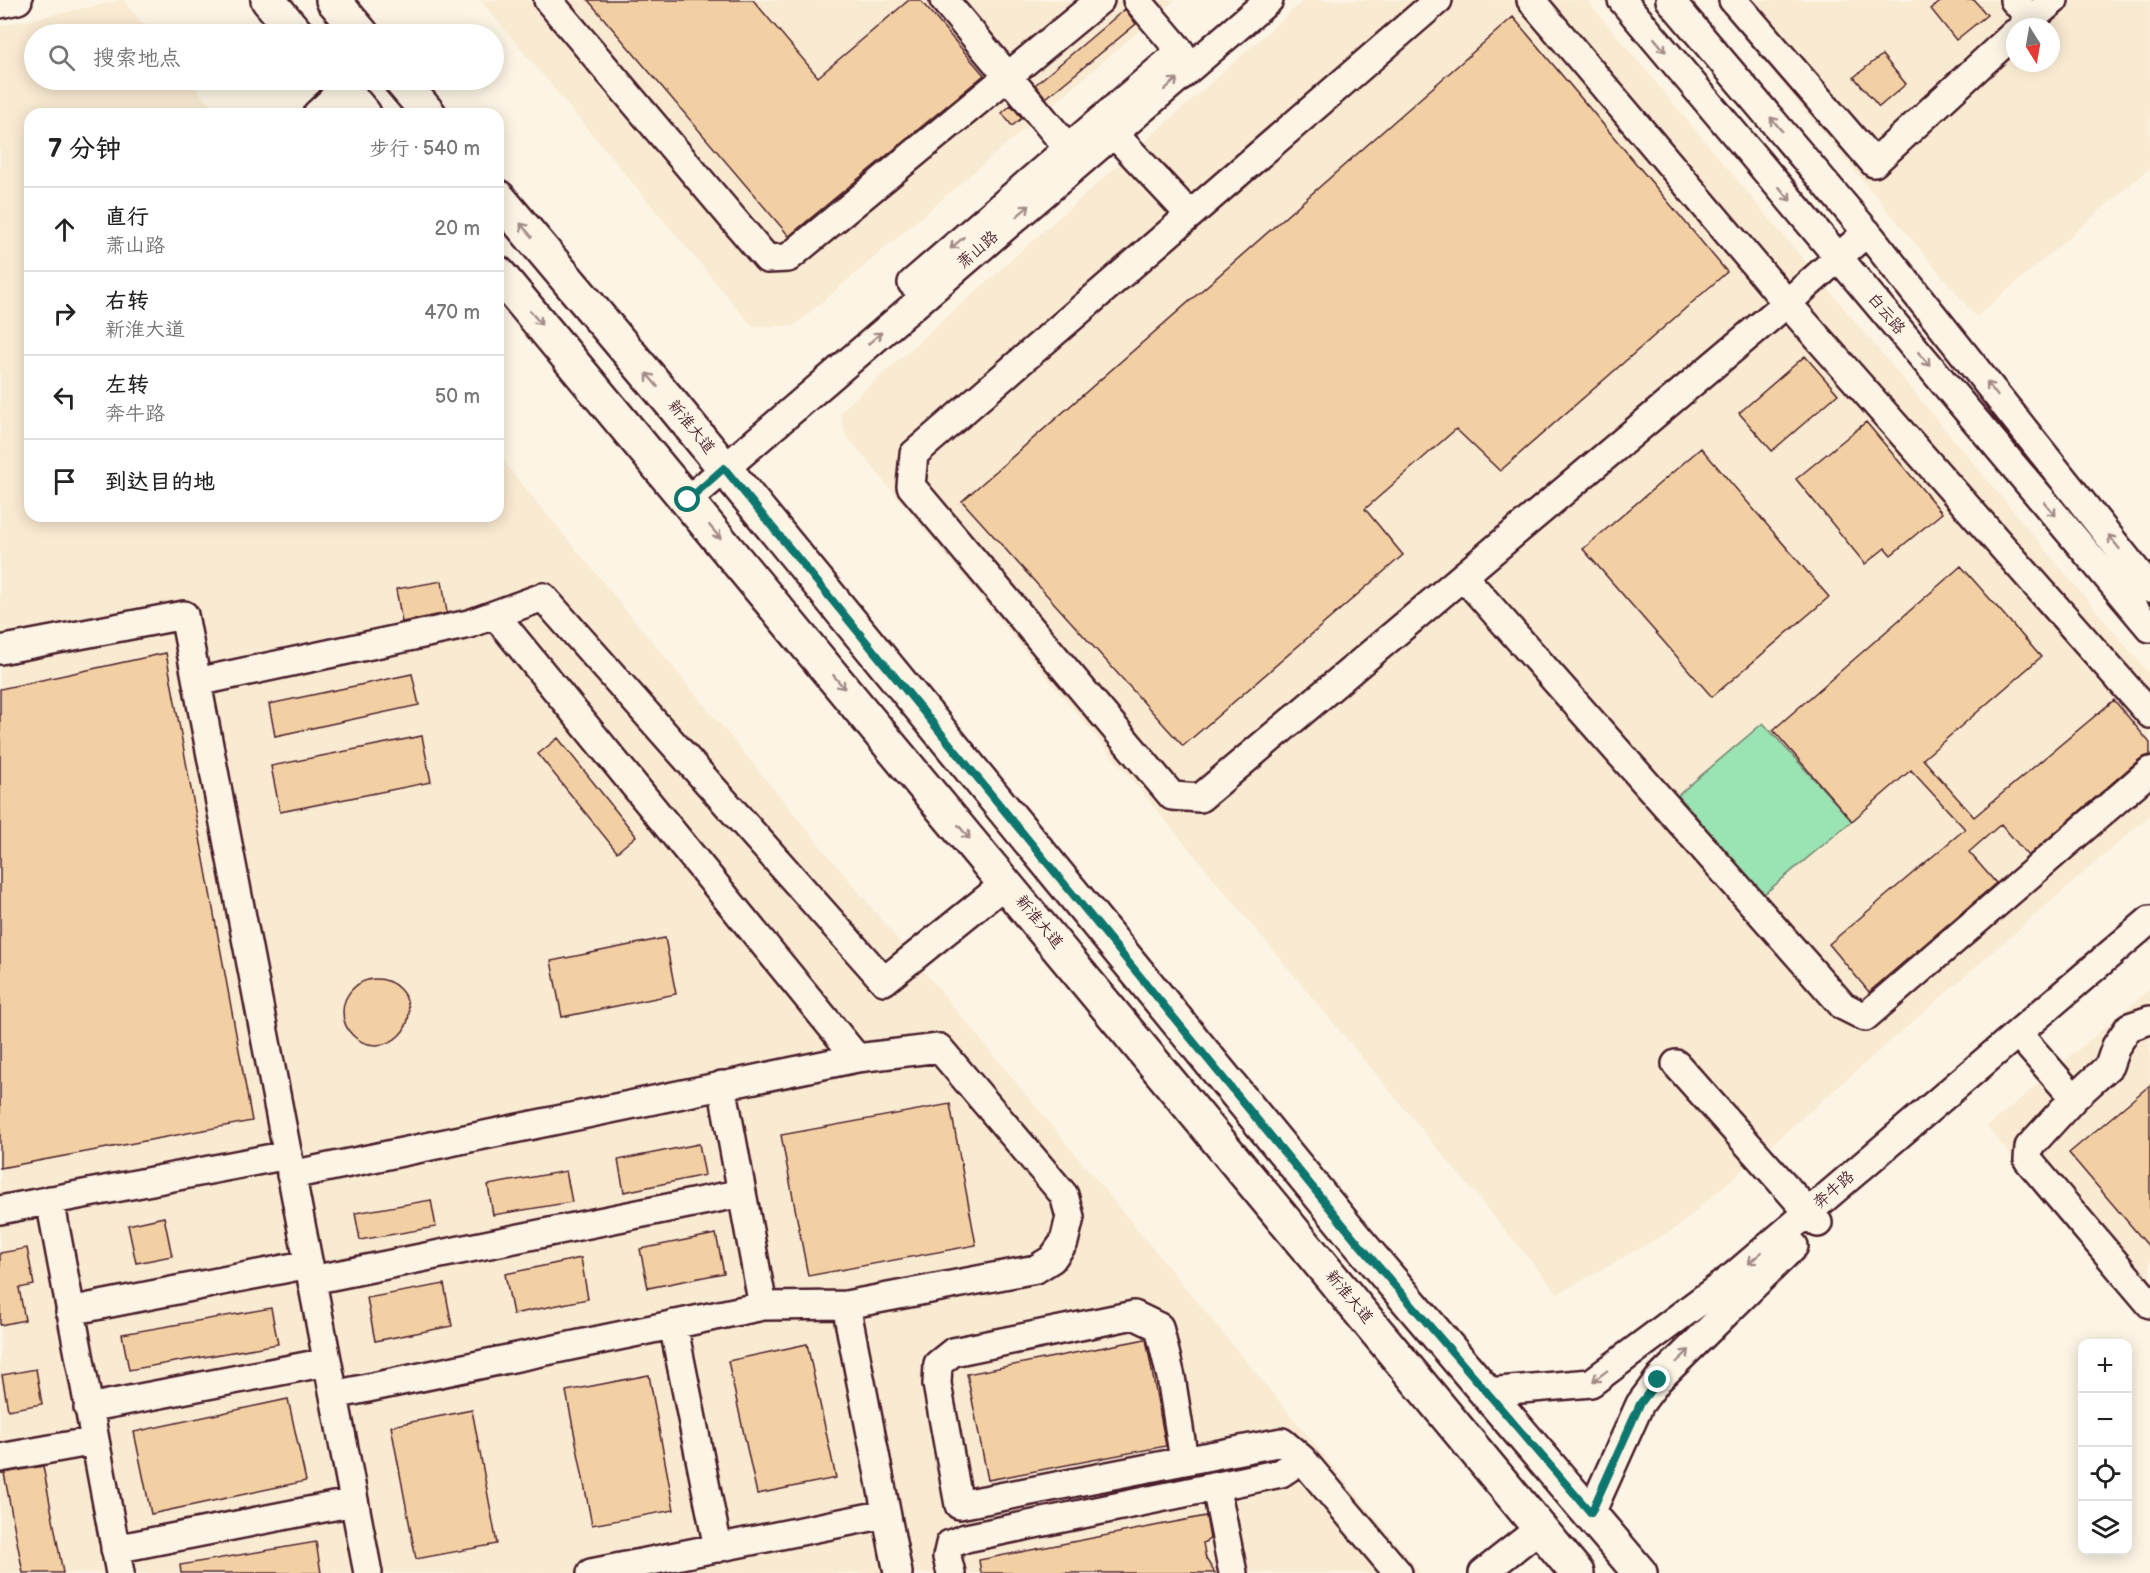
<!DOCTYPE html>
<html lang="zh">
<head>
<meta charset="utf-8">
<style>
  body { margin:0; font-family:"Balsamiq Sans","LXGW WenKai TC",sans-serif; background:#f6f6f6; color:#222 }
  .controls { position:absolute; right:18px; bottom:18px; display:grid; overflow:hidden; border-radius:12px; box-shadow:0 3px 15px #0003 }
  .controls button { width:54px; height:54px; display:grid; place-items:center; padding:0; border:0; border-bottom:2px solid #e0e0e0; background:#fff; color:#222; font:30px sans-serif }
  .compass { position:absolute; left:2006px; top:18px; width:54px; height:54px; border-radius:50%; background:#fff; box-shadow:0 3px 15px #0003; rotate:169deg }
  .stop { position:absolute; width:18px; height:18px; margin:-14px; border:4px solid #0f766e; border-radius:50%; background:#fff }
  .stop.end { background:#0f766e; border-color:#fff; box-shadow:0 2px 6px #0008 }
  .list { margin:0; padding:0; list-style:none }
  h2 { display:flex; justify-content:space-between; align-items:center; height:78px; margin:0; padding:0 24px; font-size:26px }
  h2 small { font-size:20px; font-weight:400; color:#767676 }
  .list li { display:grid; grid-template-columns:39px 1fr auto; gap:18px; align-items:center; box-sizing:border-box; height:84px; padding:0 24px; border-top:2px solid #e0e0e0 }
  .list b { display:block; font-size:22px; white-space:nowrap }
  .list p { margin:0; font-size:20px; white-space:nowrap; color:#767676 }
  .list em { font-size:20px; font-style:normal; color:#767676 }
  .icon { flex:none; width:33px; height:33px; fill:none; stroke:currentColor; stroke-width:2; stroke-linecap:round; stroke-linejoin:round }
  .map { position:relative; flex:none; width:2150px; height:1573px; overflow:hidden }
  .search { position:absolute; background:#fff; box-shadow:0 3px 15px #0003; left:24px; top:24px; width:480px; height:66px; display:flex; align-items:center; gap:15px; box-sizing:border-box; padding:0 21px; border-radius:33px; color:#767676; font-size:22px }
  .panel { position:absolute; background:#fff; box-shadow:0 3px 15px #0003; left:24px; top:108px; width:480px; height:414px; border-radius:18px }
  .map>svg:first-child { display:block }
  .built { fill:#f9ead2; fill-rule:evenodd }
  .green { fill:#9ae3b2; stroke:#72816e; stroke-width:1.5 }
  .building { fill:#f3d0a4; stroke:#4a1f2b; stroke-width:1.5 }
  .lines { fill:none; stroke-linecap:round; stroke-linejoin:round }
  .minor-casing { stroke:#4a1f2b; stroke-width:32 }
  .major-casing { stroke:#4a1f2b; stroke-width:38 }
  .minor { stroke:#fcf5e5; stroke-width:27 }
  .major { stroke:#fcf5e5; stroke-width:33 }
  .oneway { stroke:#a38a88 }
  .route { stroke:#0f766e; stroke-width:8 }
  .labels { text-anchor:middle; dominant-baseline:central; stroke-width:6; stroke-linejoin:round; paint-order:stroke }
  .street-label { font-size:16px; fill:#4a1f2b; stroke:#fcf5e5 }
</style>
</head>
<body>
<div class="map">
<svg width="2150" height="1573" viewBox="0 0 2150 1573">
  <rect width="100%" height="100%" fill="#fcf5e5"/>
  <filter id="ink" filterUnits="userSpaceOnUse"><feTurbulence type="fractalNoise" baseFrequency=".0167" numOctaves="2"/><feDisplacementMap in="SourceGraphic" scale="12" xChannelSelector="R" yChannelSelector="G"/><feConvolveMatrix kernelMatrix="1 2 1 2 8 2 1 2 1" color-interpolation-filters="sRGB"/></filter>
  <g filter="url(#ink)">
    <path class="built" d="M123,0l28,34h-117v46h154l29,34h-187v402h468v-61l923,1118h-1421v-1547z
      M480,0h695l-381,326h-42z
      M1304,0h283l563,675v140l-474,413 -118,66 -713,-860 -5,-22z
      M1713,0h437v168l-174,149zM2015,27h36v36h-36z
      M2150,989v333l-163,-195z"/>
    <path class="green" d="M1763,723l89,98 -89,74 -85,-100z"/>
    <path class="building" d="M588,0h165l65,77 91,-77h11l64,75 -195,161z
      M1943,0h31l13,15 -31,25 -25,-31z
      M1125,9l11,15 -90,74 -11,-13z
      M1513,17l214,255 -227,199 -44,-42 -91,80 38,46 -220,191 -221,-245z
      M1882,55l24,29 -27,23 -25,-30z
      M1011,105l11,13 -10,8 -10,-13z
      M1805,356l33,38 -66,57 -33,-38z
      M1866,422l76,91 -51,42 -6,-7 -20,16 -69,-85z
      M1701,448l128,149 -117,100 -129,-148z
      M1961,566l80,91 -118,102 51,58 140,-117 36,43v12l-10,4 -112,97 -27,-32 -32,28 27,31 -127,109 -40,-48 136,-115 -54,-59 -59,51 -79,-91z
      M442,581l5,32 -45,9 -6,-33z
      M166,653l86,468 -252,47v-479z
      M412,674l7,31 -144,31 -6,-32z
      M422,736l9,46 -151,30 -9,-46z
      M558,738l78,98 -19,16 -79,-98z
      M665,938l11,56 -114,23 -11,-56z
      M343 1012a33 33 0 1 1 66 0a33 33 0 1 1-66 0Z
      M2150,1085v163l-81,-95z
      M950,1104l26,141 -168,31 -27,-141z
      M699,1144l6,31 -81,17 -6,-32z
      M566,1171l6,31 -79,13 -5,-30z
      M431,1200l5,27 -76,13 -5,-27z
      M164,1217l8,39 -36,7 -8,-38z
      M716,1234l8,39 -76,15 -8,-39z
      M27,1248l7,37 -15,3 6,32 -25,5v-72z
      M581,1258l7,41 -75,15 -8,-40z
      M444,1284l8,42 -77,15 -8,-43z
      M271,1308l7,36 -149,26 -7,-36z
      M1146,1339l20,107 -178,34 -21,-106z
      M807,1344l29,134 -79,16 -29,-133z
      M36,1369l6,35 -34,6 -6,-35z
      M649,1375l25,135 -82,15 -26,-134z
      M288,1399l18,82 -155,33 -17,-82z
      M472,1410l25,134 -81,15 -25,-133z
      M43,1466l20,107h-40l-19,-100z
      M1206,1516l4,23 -7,4 3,16 9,14h-234l-2,-13z
      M316,1542l5,31h-140l-1,-8z"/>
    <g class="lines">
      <g class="minor-casing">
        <path id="minor" d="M548,0l219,259 21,-1 312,-258
          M944,0l123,147
          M1137,0l44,52
          M1438,0l-524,454 -3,32 261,310 28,2 587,-495 -256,-303
          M1622,0l528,628
          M1670,0l200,236 280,352
          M1733,0l141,163 141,-130
          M2014,0l17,19
          M0,4l18,-4
          M2022,27l32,-27
          M317,114l26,-24
          M1101,120l89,95
          M1867,232l-80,71 363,411
          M912,283l257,-222
          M688,500l581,-500
          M1463,576l380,430 22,11 285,-246
          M0,650l184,-35 184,958
          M197,682l272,-58 74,-27 341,384 122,-98
          M2027,1044l47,54 35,-32 7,-20 13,-19 21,-7
          M857,1058l82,-10 125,147 6,22 -6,25 -12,17 -16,10 -190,36 52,268
          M1676,1064l142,159
          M722,1085l41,221
          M2074,1098l-45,49 -1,13 122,144
          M291,1175l566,-117 -362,-443
          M50,1200l70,373
          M0,1210l288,-55
          M312,1280l430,-87
          M70,1311l239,-47
          M673,1324l45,224
          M1487,1392l104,-9 144,-108 415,-355
          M334,1395l429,-89 83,-1
          M88,1408l239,-46
          M0,1458l95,-17
          M1184,1460l-13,-83 -12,-50 -25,-12 -181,37 -15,12 -1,20 22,121 323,-63 20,17
          M1216,1487l17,86
          M1591,1513l49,-109 18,-24 136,-134
          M115,1549l239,-47
          M591,1573l295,-59
          M951,1573l-4,-16 3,-13 16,-6 315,-65 21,-14 96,114
          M1483,1573l57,-45"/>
      </g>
      <g class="major-casing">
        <path id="major" d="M268,0l29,34
          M333,0l29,34
          M335,80l29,34
          M400,80l29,34
          M498,197l174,207 687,839 281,330
          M498,273l1079,1300"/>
      </g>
      <use href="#minor" class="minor"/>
      <use href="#major" class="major"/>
    </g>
    <defs><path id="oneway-shaft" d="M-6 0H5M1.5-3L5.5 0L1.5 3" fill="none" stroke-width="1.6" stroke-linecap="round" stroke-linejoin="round" transform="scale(1.5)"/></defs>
    <g class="oneway">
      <use href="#oneway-shaft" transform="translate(1660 45) rotate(50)"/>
      <use href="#oneway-shaft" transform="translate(1171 84) rotate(-41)"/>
      <use href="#oneway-shaft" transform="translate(1776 124) rotate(-130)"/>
      <use href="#oneway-shaft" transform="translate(1785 194) rotate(50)"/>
      <use href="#oneway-shaft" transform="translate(1023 211) rotate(-41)"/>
      <use href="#oneway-shaft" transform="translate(526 230) rotate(-130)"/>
      <use href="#oneway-shaft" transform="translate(957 243) rotate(139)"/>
      <use href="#oneway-shaft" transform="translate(536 318) rotate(50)"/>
      <use href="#oneway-shaft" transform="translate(875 338) rotate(-41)"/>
      <use href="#oneway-shaft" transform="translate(1924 359) rotate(50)"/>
      <use href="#oneway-shaft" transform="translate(652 380) rotate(-130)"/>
      <use href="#oneway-shaft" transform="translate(1992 389) rotate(-128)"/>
      <use href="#oneway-shaft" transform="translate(2050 509) rotate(50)"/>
      <use href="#oneway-shaft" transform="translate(715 532) rotate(50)"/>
      <use href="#oneway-shaft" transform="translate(2114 542) rotate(-128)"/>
      <use href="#oneway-shaft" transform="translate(839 682) rotate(50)"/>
      <use href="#oneway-shaft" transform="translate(964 832) rotate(50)"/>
      <use href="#oneway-shaft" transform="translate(1755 1258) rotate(139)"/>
      <use href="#oneway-shaft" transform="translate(1683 1356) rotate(-44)"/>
      <use href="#oneway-shaft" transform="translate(1600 1376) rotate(143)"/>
    </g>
  </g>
  <g class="lines" filter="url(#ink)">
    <path class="route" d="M688,500l36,-32 635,776 232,269 49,-109 18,-24"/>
  </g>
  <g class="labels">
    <g class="street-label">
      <text transform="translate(978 250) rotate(-41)">萧山路</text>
      <text transform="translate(1886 314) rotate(50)">白云路</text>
      <text transform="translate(691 427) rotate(51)">新淮大道</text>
      <text transform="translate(1039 922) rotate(50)">新淮大道</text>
      <text transform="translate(1834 1190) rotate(-41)">奔牛路</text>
      <text transform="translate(1349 1297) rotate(50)">新淮大道</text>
    </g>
  </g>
</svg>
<div class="controls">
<button>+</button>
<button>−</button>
<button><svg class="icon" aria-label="locate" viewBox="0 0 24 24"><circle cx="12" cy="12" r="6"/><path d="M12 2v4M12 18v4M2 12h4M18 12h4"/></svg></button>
<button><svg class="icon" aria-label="layers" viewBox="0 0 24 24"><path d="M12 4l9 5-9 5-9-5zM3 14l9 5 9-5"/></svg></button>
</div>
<svg class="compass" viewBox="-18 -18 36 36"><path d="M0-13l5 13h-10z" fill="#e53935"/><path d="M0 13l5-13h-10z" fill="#767676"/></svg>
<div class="stop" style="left:688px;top:500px"></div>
<div class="stop end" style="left:1658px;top:1380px"></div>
<div class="search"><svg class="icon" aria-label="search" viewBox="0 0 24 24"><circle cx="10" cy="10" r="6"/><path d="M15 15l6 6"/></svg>搜索地点</div>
<section class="panel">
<h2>7 分钟<small>步行 · 540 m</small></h2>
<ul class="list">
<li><svg class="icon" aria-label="ahead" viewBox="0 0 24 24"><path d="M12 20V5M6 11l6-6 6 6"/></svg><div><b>直行</b><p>萧山路</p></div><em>20 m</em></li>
<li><svg class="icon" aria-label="right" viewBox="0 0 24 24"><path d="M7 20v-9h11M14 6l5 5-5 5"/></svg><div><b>右转</b><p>新淮大道</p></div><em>470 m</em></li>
<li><svg class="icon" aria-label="left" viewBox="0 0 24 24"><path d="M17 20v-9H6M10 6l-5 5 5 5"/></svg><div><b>左转</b><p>奔牛路</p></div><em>50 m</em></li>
<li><svg class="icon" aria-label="arrive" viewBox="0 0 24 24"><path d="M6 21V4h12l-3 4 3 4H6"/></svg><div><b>到达目的地</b></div></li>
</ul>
</section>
</div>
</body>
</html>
